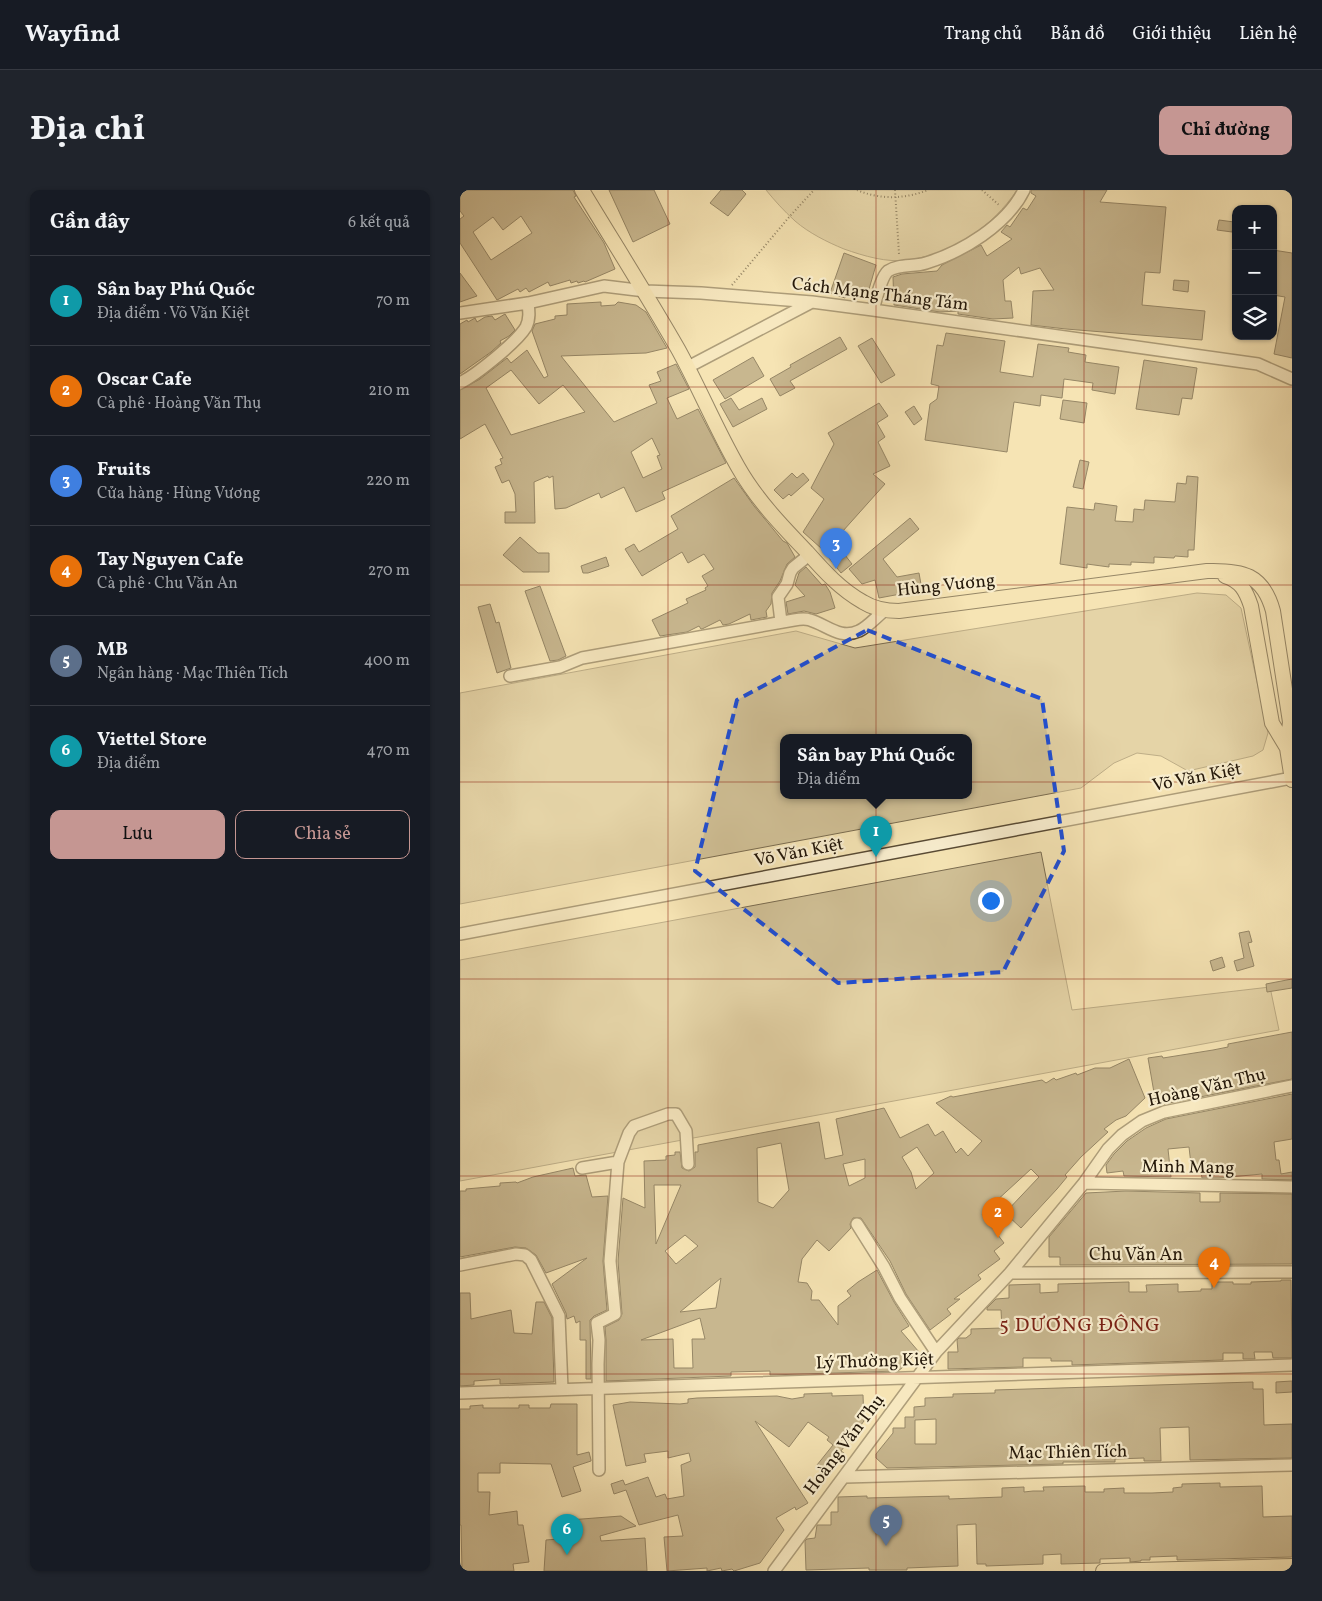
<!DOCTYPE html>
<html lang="vi">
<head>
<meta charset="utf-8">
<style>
  body { margin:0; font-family:Vollkorn,serif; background:#20242c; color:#f1f3f6 }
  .controls { position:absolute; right:15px; top:15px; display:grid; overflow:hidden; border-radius:10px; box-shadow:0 1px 4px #0004 }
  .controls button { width:45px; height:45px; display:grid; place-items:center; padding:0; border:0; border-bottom:1px solid #363941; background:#171b24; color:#f1f3f6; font:25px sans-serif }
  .you { position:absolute; left:530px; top:710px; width:18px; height:18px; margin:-12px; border:4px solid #fff; border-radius:50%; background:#1a73e8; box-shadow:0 0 0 8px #1a73e833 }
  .badge { display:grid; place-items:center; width:32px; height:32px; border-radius:50%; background:#c59692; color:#fff; font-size:16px; font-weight:700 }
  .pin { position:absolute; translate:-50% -41px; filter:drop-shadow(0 1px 2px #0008) }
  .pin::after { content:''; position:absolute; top:26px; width:18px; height:15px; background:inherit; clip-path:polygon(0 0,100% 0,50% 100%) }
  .popup { position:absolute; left:320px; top:544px; width:192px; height:65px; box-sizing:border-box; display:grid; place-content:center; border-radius:10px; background:#171b24; filter:drop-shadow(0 1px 4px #0005); font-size:16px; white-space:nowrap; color:#9ea1a6 }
  .popup b { font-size:19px; color:#f1f3f6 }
  .popup::after { content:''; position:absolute; left:50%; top:100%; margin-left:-10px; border:10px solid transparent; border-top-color:#171b24 }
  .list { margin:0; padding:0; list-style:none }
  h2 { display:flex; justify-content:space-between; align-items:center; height:65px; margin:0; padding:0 20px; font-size:21px }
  h2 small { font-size:16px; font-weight:400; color:#9ea1a6 }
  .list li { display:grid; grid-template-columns:32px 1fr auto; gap:15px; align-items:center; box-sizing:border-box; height:90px; padding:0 20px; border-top:1px solid #363941 }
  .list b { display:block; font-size:19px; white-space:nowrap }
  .list p { margin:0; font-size:16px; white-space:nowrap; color:#9ea1a6 }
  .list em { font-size:16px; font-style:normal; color:#9ea1a6 }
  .actions { display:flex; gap:10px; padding:15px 20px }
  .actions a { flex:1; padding:11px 0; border:1px solid #c59692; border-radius:10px; text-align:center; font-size:18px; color:#c59692 }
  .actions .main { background:#c59692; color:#111 }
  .icon { flex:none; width:28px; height:28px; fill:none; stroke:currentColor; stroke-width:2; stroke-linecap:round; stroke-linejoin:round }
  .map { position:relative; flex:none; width:832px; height:1381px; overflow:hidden; border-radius:10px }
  header { display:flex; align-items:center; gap:30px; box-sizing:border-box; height:70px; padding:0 25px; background:#171b24; border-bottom:1px solid #363941 }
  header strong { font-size:24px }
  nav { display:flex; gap:28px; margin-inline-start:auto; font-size:18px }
  .intro { display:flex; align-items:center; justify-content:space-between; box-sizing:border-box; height:120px; padding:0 30px }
  h1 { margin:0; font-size:35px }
  .button { padding:12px 22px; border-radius:10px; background:#c59692; color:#111; font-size:18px; font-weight:700 }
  main { display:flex; gap:30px; padding:0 30px }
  aside { flex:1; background:#171b24; border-radius:10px; box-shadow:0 1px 4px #0004 }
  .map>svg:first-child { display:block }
  .green { fill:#d1c197; stroke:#7a6c50; fill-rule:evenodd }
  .building { fill:#908262; stroke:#231709; fill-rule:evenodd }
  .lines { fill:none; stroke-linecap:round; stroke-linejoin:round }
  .minor-casing { stroke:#584a34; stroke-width:14 }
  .major-casing { stroke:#231709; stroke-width:16 }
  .path { stroke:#231709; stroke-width:2; stroke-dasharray:1 2.5; stroke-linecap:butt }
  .minor { stroke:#f8edce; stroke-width:11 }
  .major { stroke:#f5e4b4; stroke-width:14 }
  .marked { fill:none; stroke:#1d4ed8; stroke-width:4; stroke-dasharray:10 6; stroke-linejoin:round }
  .grid { fill:none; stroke:#8f2418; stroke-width:1; stroke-opacity:0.55 }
  .labels { text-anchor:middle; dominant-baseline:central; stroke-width:4.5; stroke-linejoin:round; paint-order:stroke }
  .street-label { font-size:18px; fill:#231709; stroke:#f8edce }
  .quarter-label { font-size:20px; letter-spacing:1px; fill:#7a1f14; stroke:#f8edce }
</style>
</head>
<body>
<header>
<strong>Wayfind</strong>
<nav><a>Trang chủ</a><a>Bản đồ</a><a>Giới thiệu</a><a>Liên hệ</a></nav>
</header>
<div class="intro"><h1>Địa chỉ</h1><a class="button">Chỉ đường</a></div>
<main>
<aside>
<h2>Gần đây<small>6 kết quả</small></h2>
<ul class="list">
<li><span class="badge" style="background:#0f9aa8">1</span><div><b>Sân bay Phú Quốc</b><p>Địa điểm · Võ Văn Kiệt</p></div><em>70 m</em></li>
<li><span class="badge" style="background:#e8710a">2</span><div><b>Oscar Cafe</b><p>Cà phê · Hoàng Văn Thụ</p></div><em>210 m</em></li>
<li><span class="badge" style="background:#3f7fe0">3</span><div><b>Fruits</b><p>Cửa hàng · Hùng Vương</p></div><em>220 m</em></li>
<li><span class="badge" style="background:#e8710a">4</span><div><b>Tay Nguyen Cafe</b><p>Cà phê · Chu Văn An</p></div><em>270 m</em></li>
<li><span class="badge" style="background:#5c6f8a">5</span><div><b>MB</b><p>Ngân hàng · Mạc Thiên Tích</p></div><em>400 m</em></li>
<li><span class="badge" style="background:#0f9aa8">6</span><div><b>Viettel Store</b><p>Địa điểm</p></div><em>470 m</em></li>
</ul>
<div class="actions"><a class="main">Lưu</a><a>Chia sẻ</a></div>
</aside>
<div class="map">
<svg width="832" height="1381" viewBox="0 0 832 1381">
  <rect width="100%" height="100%" fill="#f5e4b4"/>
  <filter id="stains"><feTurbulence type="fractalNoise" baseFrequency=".004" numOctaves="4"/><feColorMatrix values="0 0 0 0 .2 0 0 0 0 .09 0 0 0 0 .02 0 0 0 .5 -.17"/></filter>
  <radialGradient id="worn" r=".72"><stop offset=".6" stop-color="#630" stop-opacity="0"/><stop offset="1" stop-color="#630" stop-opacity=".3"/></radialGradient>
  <path class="green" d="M306,0h251c-25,37 -64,64 -109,70 -21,3 -44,-4 -64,-11 -17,-7 -35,-16 -49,-28 -11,-10 -20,-20 -29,-31z
    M737,403l29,2 15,13 27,125 -5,17 -10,6 -65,15 -27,-15 -24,-3 -23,10 -33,25 -621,116v-211l336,-62 59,17zM324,548h184v58h-184z
    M581,662l31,158 198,-23 9,43 -819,151v-221z"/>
  <path class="building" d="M0,0h113l3,6 -2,1 30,46 11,26 -30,13 -1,-1 -6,2 -1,-2 -6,2 -1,-3 -20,6 -2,-4 -19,10 -3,-4 -6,4 -2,-3 -21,11 -37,-57v-24l4,-3 -4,-5zM61,26l11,17 -41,27 -18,-28 20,-15 10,13z
    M149,0h45l16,34 -37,18z
    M261,0h21l4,4 -18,22 -18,-13z
    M571,0h76l-7,12 66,5 -6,66 -15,-1 -3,33 63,6 -3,29 -136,-11 -35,-4 2,-34 21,-1 -14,-22 -19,6 -2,-7 -16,13 2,21h6l2,17 -20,1 -35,-5v-3l-18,1 -46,-7 -1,-28 9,-3 35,-3 5,-6 39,-20 6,11 25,-17 -11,-7 6,-7 3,2 13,-19 4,2 9,-14 -5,-3z
    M759,30l15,2 -2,10 -15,-2z
    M813,60l19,3v105l-18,-4 11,-57 -12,-2z
    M384,63l32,12 -9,31 -19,-7 -3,9 -15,-5z
    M0,83l17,23 -17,6z
    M714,90l15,1 -1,11 -15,-2z
    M141,112v4l14,-1 3,-3 18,3 10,7 21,36 -21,5 -85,3 53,66 43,-19 -8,-18 12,-4 -4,-9 19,-8 13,25 -22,9 10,21 21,-10 28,54 -64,29 3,7 -29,13 -12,-25 -23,11 -2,-5 -33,15 -11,1 -2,-33 -4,2 -1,-2 -14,6 1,41h-30v-11h11l-1,-18 -6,-14 -7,3 -7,-16 7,-3 -2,-5 3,-1 -18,-34 -25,15v-49l20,-11 27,-21 4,5 16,-13 17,28 4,-2 -16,-45 3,-7 20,-5v-3l12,-1v-11zM51,180l28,34 24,-19 22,27 -74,23 -25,-47zM192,248l8,17 -3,1 5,13 -19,9 -12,-26z
    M45,124l10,16 -6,6 -9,5 1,2 -10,9 -31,22v-50l7,-4 1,2 7,-4 2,4 8,-5 7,-1 3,4z
    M486,143l59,8 -5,31 33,5 5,-33 31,4 -1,4 18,3 -1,7 34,5 -4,27 -23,-4 1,-7 -29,-4 -2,19 -21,-3 -1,11 -26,-4 -7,50 -82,-12 5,-36 7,-5 2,-13 -8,-2 6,-39 6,1z
    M380,147l7,12 -57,32 5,7 -15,8 -10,-17 21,-12 -1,-2z
    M412,148l23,37 -14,8 -23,-37z
    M293,167l11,19 -39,23 -12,-19z
    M684,170l53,8 -5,31 -10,-1 -3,17 -43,-6z
    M271,208l8,12 23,-12 5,11 -34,18 -13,-23z
    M603,210l24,3 -3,20 -24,-4z
    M419,213l9,13 -11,7 8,14 -7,5 12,24 -17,8 12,10 -51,57 18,23 -11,9 -19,-24 -19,-17 21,-33 -13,-11 23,-44 -6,-11z
    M454,216l8,13 -8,6 -9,-13z
    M620,270l9,2 -6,27 -10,-2z
    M332,283l5,5 6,-5 6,7 -18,16 -2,-2 -6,5 -9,-9z
    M727,286l11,1 -4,73h-6v7l-13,-1 -1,2 -20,-1v6l-23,-1v3l-22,-1v3l-22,-3v4l-27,-4 7,-57 27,3 1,-7 22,3 -2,15 18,1 1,-13 10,1 1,-10 30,2 2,-19 9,1z
    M274,288l20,28 29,35 4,2 8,14 -8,7 -7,17 -8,12 -1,11 -5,7 1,6 -16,3 -1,-6 -21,10 -6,1 -3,-5 -18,9h-1l-2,-3 -12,6 -27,4 -8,-16 36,-17 -2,-4 20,-9 -1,-2 3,-2 -6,-10 12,-7 -10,-15 -16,9 -6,-11 -40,24 -17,-27 9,-5 5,8 39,-23 -7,-13z
    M450,328l9,11 -36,30 14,18 22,-4 3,17 -43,8 -4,-18 -13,4 -13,-15z
    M60,347l18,16h11v19h-26l-20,-17z
    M146,367l3,9 -21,7h-5l-2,-7z
    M346,377l16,18 3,-1 5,8 5,16 -19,6 -12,-3 -16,3 -2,-12 19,-6 -10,-11 4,-12z
    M80,396l26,70 -8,4 -8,1 -25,-70z
    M30,414l6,19 3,-1 12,46 -14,5 -19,-66z
    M789,741l3,11 -4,1 6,23 -17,5 -3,-10 10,-3 -5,-25z
    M762,767l3,10 -12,4 -3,-10z
    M832,789v9l-25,4 -1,-8z
    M832,842v47l-128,25 8,-6 -16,6 -8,-46 14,-2 1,2 50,-8 15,-3v-3z
    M669,869l16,39 -19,18 -10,4 -12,9 4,3 -27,25 -16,18 2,2 -10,12 -36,39 -16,-15 34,-36 -8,-8 -49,45 22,29 -10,8 6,8 -22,16 3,4 -27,20h6l-13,10 4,5 -21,16 -24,-36 -16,-33 -29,-43h-8l-3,6 1,4 -22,23 -12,-11 -15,19 -4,23 9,1 5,8 -1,9h8l19,25v-19l13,-10 -4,-5 11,-9 19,-12 17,32 15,24 -8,5 18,21 -13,10 1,2 -9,7 -128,4v-4l-39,1v4l-125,5v-41l-1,-13 14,-7 3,-6 -4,-53 5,-63 22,10 -1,-47 22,-1v-4l9,-1v-3h5l2,16 7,3 6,-4v-15h3v-7l121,-23 6,37 18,-4 -7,-36 48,-11 16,30 28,-14 7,12 8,-5 13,22 5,-5 7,8 14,-15 -46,-38 15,-7 2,1 89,-17 4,3 8,-5 2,2 20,-7 1,2 18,-7h15zM321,953l8,47 -16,18 -15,-6 -1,-54zM457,957l17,26 -18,16 -5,-17 -9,-15zM405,969v19l-16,8 -6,-22zM194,995h27l-25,59zM225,1045l13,11 -22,18 -11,-13zM261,1088l-5,30 -36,4zM240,1128l5,21h-13l1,29h-19l-1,-29 -32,1z
    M832,904v45l-18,3 2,18h3l2,14 11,-2v8l-30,-1v-5l-43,4h-17l-1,-6 -9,1 -3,-26 -21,2 3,28 -47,-1 -1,-5 -16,2 -1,-8 8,-11 13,-13 19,-13 20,-9z
    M113,978l2,8 11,-1 6,22 16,-1 -5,65 4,49 -13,6 -4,4 1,59h-5v-39h-6v-19l-4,2 -2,-7 -7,3 -1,-6 -14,-29 35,-26 -41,15 -10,-18 -10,-7 -11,-1 -55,10v-66h6v-2l34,-3v-3l16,-1 1,1 16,-6z
    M666,1001l74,2v9h20v-9l72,1v70l-232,1v-8h-11v-20l37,-44z
    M821,1090h10l1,78h-19l-1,-6h-18l1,7h-12v-6h-20v7l-151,5v-4h-21v-3h-28v9l-75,2v-17h10l-1,-12 2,-2h7l5,-4v-5l31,-1 -1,-18h-14v-2l9,-9 13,-1v-13l31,-1v9l18,-1v-8l71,-2v10h18l-1,-7 32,-1v8l23,-1v-2h11v-7h21v2h18v-2l30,-1z
    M0,1103h10l1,26 40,-9 3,23 18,1 4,-32h8l8,16 2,64 -54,2v-5l-26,2v4l-14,1z
    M832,1191v11l-16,1v-11z
    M793,1192v7h10l1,36 28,-1v34l-102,2 -1,-33 -29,1 1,33h-17v-3l-29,1v3h-52v2l-176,4 -11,-10v-4l17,-21v-5h12v-11h9v-10l11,-1v-8l28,-1v-3l42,-1v-3zM476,1229v25h-21v-24z
    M372,1203v3l31,-1 1,26 -23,30 3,2 -15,20 -12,-8 16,-20 -6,-5 2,-3 -21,-15 -19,25 -34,-26 53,82 -12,7 -1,-3 -19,11 8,12 -24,33 -26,8 -2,-2 -10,2 -1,-3 -14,3v-3l-40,3 -3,-34 19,-1 -5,-21 -39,10 -13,-35 -12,4 -3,-10 12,-4 2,5 23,-8 8,20 9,-3 2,5 17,-3 -3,-31 10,-4 -2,-8 -21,5v-7l-24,3 2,8 -20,4 -13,-61 17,-3 50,2 8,-1v-4l9,-1 80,-2 15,3 12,-2v-3z
    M91,1214h26v51l12,-3 2,8v1l-18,6 8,24 -19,6 -11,-33 -51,-1v10h-22v19h12l-1,23 28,-4 1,14h5l6,37 -16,2 1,7h-52l-1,-46h-1v-116h10v-3l13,-1v3h36v-3h10v3h21z
    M760,1293v4l42,-1 1,31 29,-1v41l-115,3v-4l-27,1v3h-9v1l-11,1v-4l-30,1v4l-39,1v-10l-18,1v9l-57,2v-2h-9l-1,-40 -19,1 1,41 -51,2v2h-38v-2l-63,2 -1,-29 2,-2 8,-1 2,-13h14v-13h7v-15l29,-1v2l82,-2v3l53,-2v-9l22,-1v5l9,-1h11l-1,-4 42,-1v6h19v-3l20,-1v5h28l21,-1v-4l9,-1v-3z
    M161,1326l15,10 -36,10 1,5 44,-3 2,33h-103l2,-31 12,-1 -2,-18z"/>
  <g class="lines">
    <g class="minor-casing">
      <path id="minor" d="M413,120c3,-10 8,-33 15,-39 10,-7 26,-4 38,-8 36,-11 81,-38 98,-73
        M0,123l68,-10 76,-17 41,5 56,2 111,9 61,8 385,54 34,15
        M228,177l124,-65
        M0,193c16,-8 57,-41 66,-56 4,-8 3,-16 2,-24
        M321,432l-3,-25 9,-13 3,-11 3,-5 16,-13
        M50,486l50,-9 22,-9 212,-38c5,-1 11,-2 16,0 17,5 30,20 49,11 9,-4 17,-14 25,-20
        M0,744l832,-156
        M122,978l36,-6 11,-29 5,-7 34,-12h8l10,17 2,33
        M624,993l208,4
        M397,1034l27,43 16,31 36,54
        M0,1075l56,-11 9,1 6,5 28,56 3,73
        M550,1083l282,-1
        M0,1203l832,-28
        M139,1280l-1,-106 1,-24 -2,-17 18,-9 -5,-53 8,-99
        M385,1287l447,-12
        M314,1381l162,-219 74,-79 74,-90 24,-34 14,-14 20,-14 22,-9 128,-26"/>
    </g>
    <g class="major-casing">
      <path id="major" d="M122,0c32,53 65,105 96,159 21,38 38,80 60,118 18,32 44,59 69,85 17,19 33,37 56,50 11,7 23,9 36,9l308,-40c35,-1 56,3 66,40l17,111 -3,26 5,32
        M765,386c16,5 21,15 26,30l21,117 15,25
        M643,1381l189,-5"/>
    </g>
    <path class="path" d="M397,0c23,10 48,9 71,0
      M435,0l4,64
      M522,0l17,15
      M272,95l58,-69 24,-26"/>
    <use href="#minor" class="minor"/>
    <use href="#major" class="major"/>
  </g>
  <path d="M0 0H832V1381H0ZM407,440l175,69 22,152 -61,121 -165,11 -143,-112 42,-171z" fill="#f5e4b4" fill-opacity=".55" fill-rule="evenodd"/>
  <path class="marked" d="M407,440l175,69 22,152 -61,121 -165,11 -143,-112 42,-171z"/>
  <path class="grid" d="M208,0v1381M416,0v1381M624,0v1381M0,197h832M0,395h832M0,592h832M0,789h832M0,986h832M0,1184h832"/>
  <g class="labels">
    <g class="street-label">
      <text transform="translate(420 105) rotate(7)">Cách Mạng Tháng Tám</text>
      <text transform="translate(486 396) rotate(-6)">Hùng Vương</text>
      <text transform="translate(737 588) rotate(-11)">Võ Văn Kiệt</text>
      <text transform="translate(339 663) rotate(-11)">Võ Văn Kiệt</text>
      <text transform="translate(747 898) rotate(-13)">Hoàng Văn Thụ</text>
      <text transform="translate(728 978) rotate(1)">Minh Mạng</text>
      <text x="676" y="1065">Chu Văn An</text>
      <text transform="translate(415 1172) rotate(-2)">Lý Thường Kiệt</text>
      <text transform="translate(385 1255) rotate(-53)">Hoàng Văn Thụ</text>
      <text transform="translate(608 1263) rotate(-1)">Mạc Thiên Tích</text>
    </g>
    <g class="quarter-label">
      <text x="620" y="1136">5 DƯƠNG ĐÔNG</text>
    </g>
  </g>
  <rect width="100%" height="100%" filter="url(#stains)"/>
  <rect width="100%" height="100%" fill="url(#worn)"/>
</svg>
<div class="controls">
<button>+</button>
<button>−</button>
<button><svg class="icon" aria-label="layers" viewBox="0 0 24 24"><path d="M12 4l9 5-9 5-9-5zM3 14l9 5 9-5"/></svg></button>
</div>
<div class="you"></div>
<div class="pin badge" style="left:416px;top:667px;background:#0f9aa8">1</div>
<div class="popup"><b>Sân bay Phú Quốc</b>Địa điểm</div>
<div class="pin badge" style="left:538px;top:1048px;background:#e8710a">2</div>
<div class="pin badge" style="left:376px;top:379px;background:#3f7fe0">3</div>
<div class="pin badge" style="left:754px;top:1098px;background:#e8710a">4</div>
<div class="pin badge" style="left:426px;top:1356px;background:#5c6f8a">5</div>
<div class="pin badge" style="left:107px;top:1365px;background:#0f9aa8">6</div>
</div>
</main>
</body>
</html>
